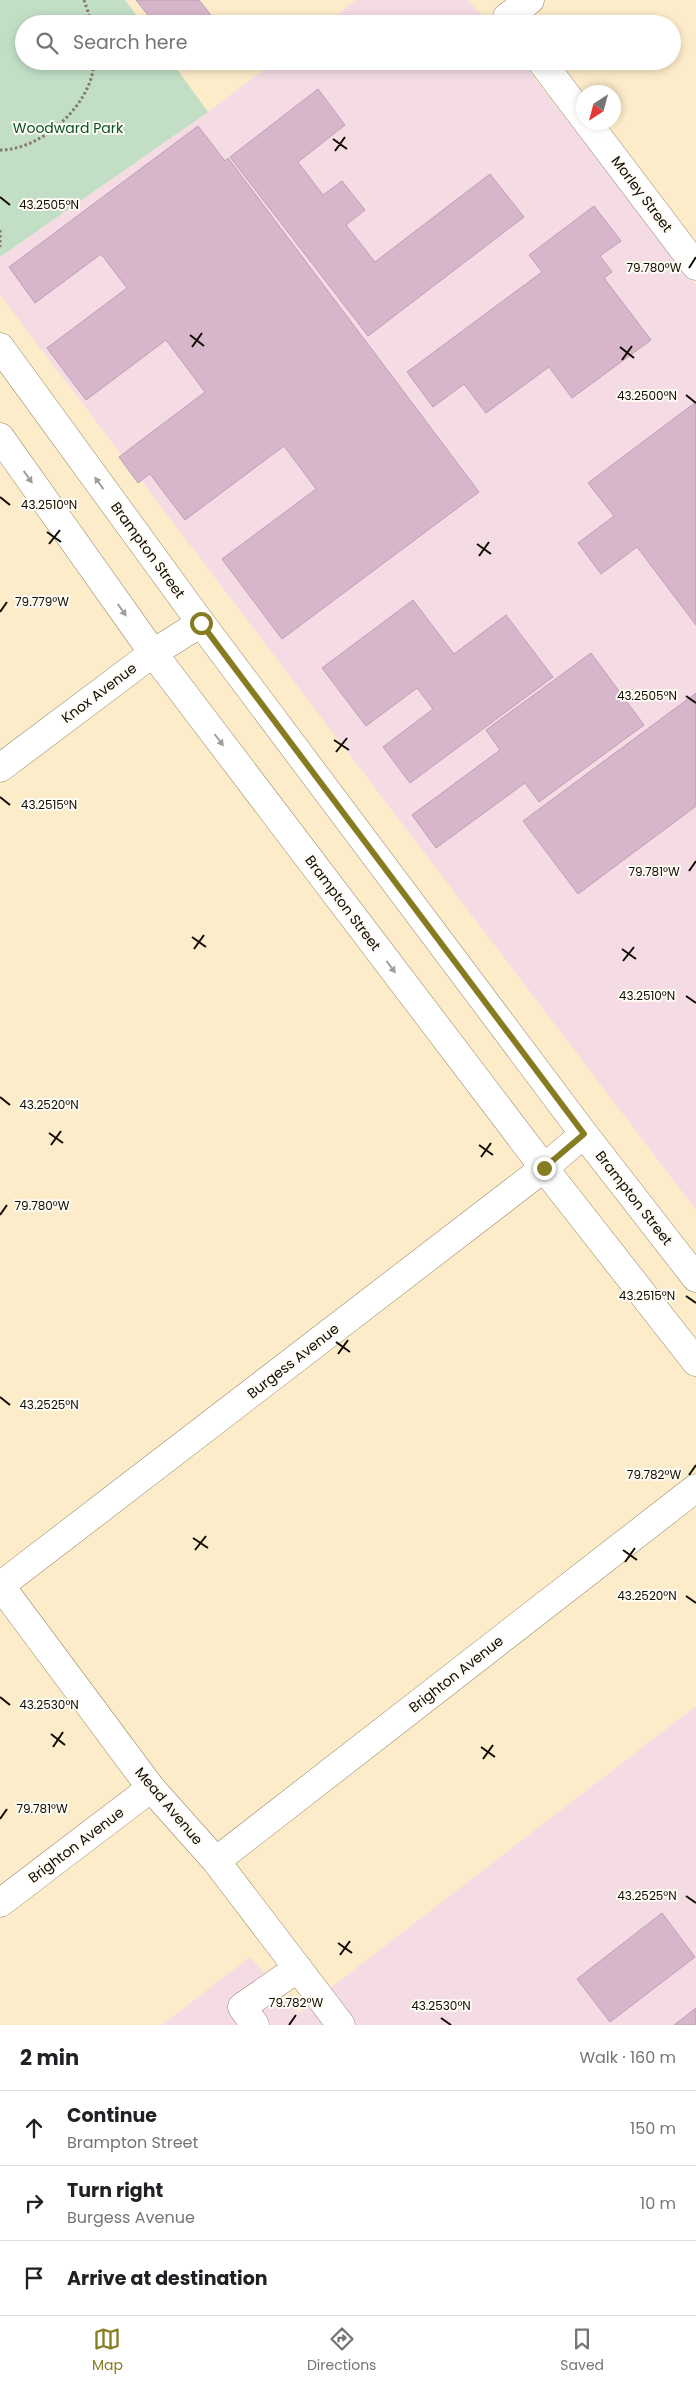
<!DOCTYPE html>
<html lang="en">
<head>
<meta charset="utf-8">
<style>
  body { margin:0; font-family:Poppins,sans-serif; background:#f6f6f6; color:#202124 }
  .compass { position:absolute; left:576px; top:85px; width:45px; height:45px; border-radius:50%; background:#fff; box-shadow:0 2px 8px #0003; rotate:216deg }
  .stop { position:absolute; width:15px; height:15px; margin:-11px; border:4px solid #867c22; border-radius:50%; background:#fff }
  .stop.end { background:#867c22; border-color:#fff; box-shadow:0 1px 5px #0008 }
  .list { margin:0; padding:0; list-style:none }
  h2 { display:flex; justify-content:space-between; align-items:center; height:65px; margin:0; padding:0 20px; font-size:21px }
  h2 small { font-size:16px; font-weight:400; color:#757577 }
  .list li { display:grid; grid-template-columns:32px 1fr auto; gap:15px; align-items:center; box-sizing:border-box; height:75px; padding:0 20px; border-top:1px solid #e0e0e0 }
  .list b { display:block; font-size:19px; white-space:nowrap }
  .list p { margin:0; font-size:16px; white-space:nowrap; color:#757577 }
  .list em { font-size:16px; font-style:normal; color:#757577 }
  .icon { flex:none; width:28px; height:28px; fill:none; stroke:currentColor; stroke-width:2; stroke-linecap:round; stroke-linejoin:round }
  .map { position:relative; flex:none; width:696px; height:2025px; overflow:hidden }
  .search { position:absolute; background:#fff; box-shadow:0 2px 8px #0003; left:15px; right:15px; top:15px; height:55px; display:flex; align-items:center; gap:12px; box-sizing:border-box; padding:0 18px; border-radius:28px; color:#757577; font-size:19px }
  .sheet { height:290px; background:#fff }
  nav { display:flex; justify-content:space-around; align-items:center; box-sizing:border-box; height:70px; border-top:1px solid #e0e0e0; background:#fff; font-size:14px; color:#757577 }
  nav a { display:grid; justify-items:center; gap:2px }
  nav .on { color:#867c22 }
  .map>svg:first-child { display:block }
  .industrial { fill:#f5dce4 }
  .green { fill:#c2dfc6 }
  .building { fill:#d7b6cc; stroke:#be9eb5 }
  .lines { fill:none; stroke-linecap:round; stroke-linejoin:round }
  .minor-casing { stroke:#978868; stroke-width:29 }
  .path { stroke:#857b64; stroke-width:3; stroke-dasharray:2.5 2.5; stroke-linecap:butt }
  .minor { stroke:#fff; stroke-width:28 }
  .oneway { fill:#a09e9a }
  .route { stroke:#867c22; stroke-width:6 }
  .ticks { fill:none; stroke:#110c02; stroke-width:2 }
  .labels { text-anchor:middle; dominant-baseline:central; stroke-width:4; stroke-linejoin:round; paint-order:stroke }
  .park-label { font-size:14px; fill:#065323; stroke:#fefbf4 }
  .street-label { font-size:14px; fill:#110c02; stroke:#fefbf4 }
  .ticks-label { font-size:12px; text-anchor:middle; fill:#110c02; stroke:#fefbf4; stroke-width:4; stroke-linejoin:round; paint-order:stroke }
</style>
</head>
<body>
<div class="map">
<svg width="696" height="2025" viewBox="0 0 696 2025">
  <rect width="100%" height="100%" fill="#fcecc9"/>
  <path class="industrial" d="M356,0h111l24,24h-166z
    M275,61h246l175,224v925l-696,-915v-38l208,-145z
    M696,1706v319h-534l88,-68 48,56z"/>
  <path class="green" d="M0,0h125l18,24h-119v37h147l37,51 -208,145z"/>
  <path class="building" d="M136,0h63l19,24h-63z
    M185,61h13l-8,7z
    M318,89l27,36 -47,37 25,33 19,-14 23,29 -19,15 29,37 115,-88 34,43 -156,119 -138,-179z
    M198,126l27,35 3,-3 251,334 -197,147 -60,-80 94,-70 -32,-43 -99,74 -35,-46 -12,9 -19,-26 86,-65 -39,-52 -80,60 -39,-52 80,-60 -26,-34 -66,49 -26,-36z
    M594,206l27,35 -21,15 12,16 -8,6 47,62 -79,58 -23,-31 -63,46 -22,-29 -31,23 -26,-35 135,-100 -13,-17z
    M696,402v223l-59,-78 -36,27 -23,-31 36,-27 -26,-33z
    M413,600l41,54 52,-39 47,62 -143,106 -27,-36 50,-38 -16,-21 -51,38 -44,-58z
    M591,653l53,72 -105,77 -14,-19 -89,65 -24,-33 88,-65 -14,-20z
    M696,693v113l-118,88 -55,-73z
    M662,1913l33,44 -85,65 -33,-43z
    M696,2008v17h-22z"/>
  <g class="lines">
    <g class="minor-casing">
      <path id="minor" d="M513,24l-6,-7 23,-17
        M541,61l43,57
        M587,122l109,144
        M0,347l201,276 383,511 112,144
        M0,437l153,216 391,515 152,194
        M0,768l153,-115 48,-30
        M0,1585l151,203 65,73 125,164
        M0,1586l544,-418 40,-34
        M216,1861l480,-373
        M0,1903l151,-115
        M255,2025l-13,-18 56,-39"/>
    </g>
    <path class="path" d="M84,0l8,24
      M0,150c42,0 93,-46 94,-89
      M0,230v17"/>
    <use href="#minor" class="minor"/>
  </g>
  <defs><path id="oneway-solid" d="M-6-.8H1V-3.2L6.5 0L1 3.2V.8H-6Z" transform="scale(1.25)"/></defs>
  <g class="oneway">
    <use href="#oneway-solid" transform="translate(28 477) rotate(55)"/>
    <use href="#oneway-solid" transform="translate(99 483) rotate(-126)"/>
    <use href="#oneway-solid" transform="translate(122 610) rotate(55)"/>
    <use href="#oneway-solid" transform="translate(219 740) rotate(53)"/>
    <use href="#oneway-solid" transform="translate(391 967) rotate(53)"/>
  </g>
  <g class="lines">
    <path class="route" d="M201,623l383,511 -40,34"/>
  </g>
  <path class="ticks" d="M333,139l14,10M335,151l10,-14M0,197l10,8M689,268l7,-11M190,335l14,11M192,347l10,-14M620,347l14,11M622,360l10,-14M686,395l10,8M0,497l10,8M47,532l14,10M49,544l11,-14M477,544l14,10M479,556l10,-14M0,612l7,-10M686,696l10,7M334,740l15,10M336,752l11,-14M0,797l10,8M689,871l7,-10M192,937l14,10M194,949l10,-14M622,949l14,10M623,961l11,-14M686,996l10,7M0,1097l10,8M49,1133l14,10M51,1145l10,-14M479,1145l14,10M481,1157l10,-14M0,1215l7,-10M686,1296l10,7M336,1342l14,10M338,1354l10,-14M0,1397l10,8M689,1475l7,-10M193,1538l15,10M195,1550l11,-14M623,1550l14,10M625,1562l10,-14M686,1596l10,7M0,1697l10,8M51,1734l14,11M53,1747l10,-15M481,1747l14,10M483,1759l10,-14M0,1819l7,-10M686,1896l10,7M338,1943l14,10M340,1955l10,-14M441,2018l10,7M289,2025l7,-10"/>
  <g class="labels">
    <g class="park-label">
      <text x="68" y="128">Woodward Park</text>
    </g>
    <g class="street-label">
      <text transform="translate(642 194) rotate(53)">Morley Street</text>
      <text transform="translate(148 550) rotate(54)">Brampton Street</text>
      <text transform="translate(99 693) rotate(-37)">Knox Avenue</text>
      <text transform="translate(343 903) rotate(53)">Brampton Street</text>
      <text transform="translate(634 1198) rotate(52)">Brampton Street</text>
      <text transform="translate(293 1361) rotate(-38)">Burgess Avenue</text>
      <text transform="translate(456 1674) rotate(-38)">Brighton Avenue</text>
      <text transform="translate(169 1806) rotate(50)">Mead Avenue</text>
      <text transform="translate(76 1845) rotate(-37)">Brighton Avenue</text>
    </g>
  </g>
  <g class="ticks-label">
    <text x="49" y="209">43.2505°N</text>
    <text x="654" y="272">79.780°W</text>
    <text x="647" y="400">43.2500°N</text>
    <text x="49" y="509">43.2510°N</text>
    <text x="42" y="606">79.779°W</text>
    <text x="647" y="700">43.2505°N</text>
    <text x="49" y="809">43.2515°N</text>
    <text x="654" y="876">79.781°W</text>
    <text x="647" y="1000">43.2510°N</text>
    <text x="49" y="1109">43.2520°N</text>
    <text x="42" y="1210">79.780°W</text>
    <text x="647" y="1300">43.2515°N</text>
    <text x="49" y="1409">43.2525°N</text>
    <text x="654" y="1479">79.782°W</text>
    <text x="647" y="1600">43.2520°N</text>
    <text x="49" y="1709">43.2530°N</text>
    <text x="42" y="1813">79.781°W</text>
    <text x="647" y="1900">43.2525°N</text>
    <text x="296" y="2007">79.782°W</text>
    <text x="441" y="2010">43.2530°N</text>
  </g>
</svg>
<svg class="compass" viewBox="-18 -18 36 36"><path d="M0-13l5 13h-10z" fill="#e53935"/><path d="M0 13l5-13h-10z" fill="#757577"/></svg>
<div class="stop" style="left:201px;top:623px"></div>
<div class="stop end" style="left:544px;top:1168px"></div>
<div class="search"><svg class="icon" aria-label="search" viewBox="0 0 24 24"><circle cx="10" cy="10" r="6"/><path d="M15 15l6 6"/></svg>Search here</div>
</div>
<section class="sheet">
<h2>2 min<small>Walk · 160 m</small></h2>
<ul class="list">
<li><svg class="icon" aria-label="ahead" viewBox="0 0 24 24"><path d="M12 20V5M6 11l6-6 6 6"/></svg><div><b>Continue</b><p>Brampton Street</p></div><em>150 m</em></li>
<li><svg class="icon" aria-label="right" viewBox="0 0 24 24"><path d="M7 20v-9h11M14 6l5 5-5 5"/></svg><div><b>Turn right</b><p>Burgess Avenue</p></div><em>10 m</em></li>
<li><svg class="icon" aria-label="arrive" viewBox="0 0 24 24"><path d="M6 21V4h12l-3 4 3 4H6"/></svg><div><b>Arrive at destination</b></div></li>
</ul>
</section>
<nav>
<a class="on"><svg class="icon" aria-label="map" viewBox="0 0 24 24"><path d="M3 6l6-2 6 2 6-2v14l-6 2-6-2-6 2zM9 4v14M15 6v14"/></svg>Map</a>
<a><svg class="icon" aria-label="directions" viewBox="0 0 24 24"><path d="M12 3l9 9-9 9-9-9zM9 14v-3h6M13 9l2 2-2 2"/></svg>Directions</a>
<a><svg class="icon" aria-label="saved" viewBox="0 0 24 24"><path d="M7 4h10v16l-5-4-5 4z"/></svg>Saved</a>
</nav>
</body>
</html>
